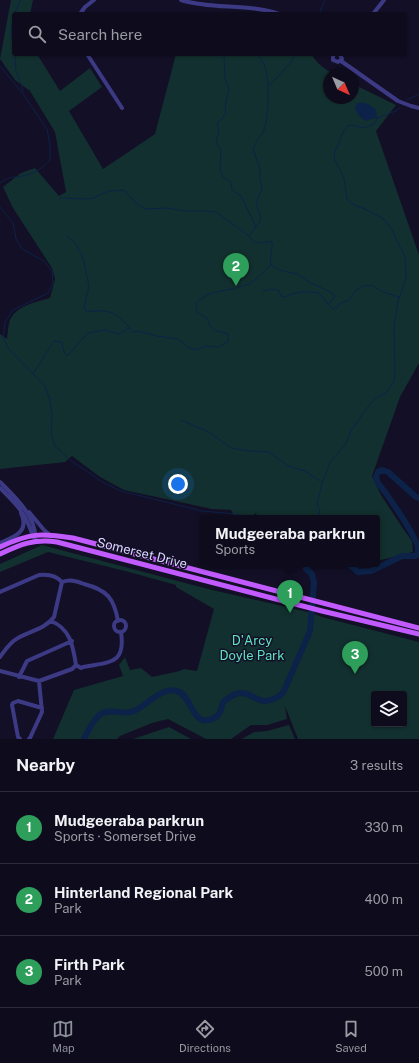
<!DOCTYPE html>
<html lang="en">
<head>
<meta charset="utf-8">
<style>
  body { margin:0; font-family:"Public Sans",sans-serif; background:#171425; color:#f1f3f6 }
  .controls { position:absolute; right:12px; bottom:12px; display:grid; overflow:hidden; border-radius:4px; box-shadow:0 1px 3px #0004 }
  .controls button { width:36px; height:36px; display:grid; place-items:center; padding:0; border:0; border-bottom:1px solid #2e2b3b; background:#0e0b1c; color:#f1f3f6; font:20px sans-serif }
  .compass { position:absolute; left:323px; top:68px; width:36px; height:36px; border-radius:50%; background:#0e0b1c; box-shadow:0 1px 3px #0004; rotate:136deg }
  .you { position:absolute; left:178px; top:484px; width:14px; height:14px; margin:-10px; border:3px solid #fff; border-radius:50%; background:#1a73e8; box-shadow:0 0 0 6px #1a73e833 }
  .badge { display:grid; place-items:center; width:26px; height:26px; border-radius:50%; background:#8c9099; color:#fff; font-size:13px; font-weight:700 }
  .pin { position:absolute; translate:-50% -33px; filter:drop-shadow(0 1px 2px #0008) }
  .pin::after { content:''; position:absolute; top:21px; width:14px; height:12px; background:inherit; clip-path:polygon(0 0,100% 0,50% 100%) }
  .popup { position:absolute; left:200px; top:515px; width:180px; height:52px; box-sizing:border-box; display:grid; place-content:center; border-radius:4px; background:#0e0b1c; filter:drop-shadow(0 1px 3px #0005); font-size:13px; white-space:nowrap; color:#9b9ba3 }
  .popup b { font-size:15px; color:#f1f3f6 }
  .popup::after { content:''; position:absolute; left:50%; top:100%; margin-left:-8px; border:8px solid transparent; border-top-color:#0e0b1c }
  .list { margin:0; padding:0; list-style:none }
  h2 { display:flex; justify-content:space-between; align-items:center; height:52px; margin:0; padding:0 16px; font-size:17px }
  h2 small { font-size:13px; font-weight:400; color:#9b9ba3 }
  .list li { display:grid; grid-template-columns:26px 1fr auto; gap:12px; align-items:center; box-sizing:border-box; height:72px; padding:0 16px; border-top:1px solid #2e2b3b }
  .list b { display:block; font-size:15px; white-space:nowrap }
  .list p { margin:0; font-size:13px; white-space:nowrap; color:#9b9ba3 }
  .list em { font-size:13px; font-style:normal; color:#9b9ba3 }
  .icon { flex:none; width:22px; height:22px; fill:none; stroke:currentColor; stroke-width:2; stroke-linecap:round; stroke-linejoin:round }
  .map { position:relative; flex:none; width:419px; height:739px; overflow:hidden }
  .search { position:absolute; background:#0e0b1c; box-shadow:0 1px 3px #0004; left:12px; right:12px; top:12px; height:44px; display:flex; align-items:center; gap:10px; box-sizing:border-box; padding:0 14px; border-radius:4px; color:#9b9ba3; font-size:15px }
  .sheet { height:268px; background:#0e0b1c }
  nav { display:flex; justify-content:space-around; align-items:center; box-sizing:border-box; height:56px; border-top:1px solid #2e2b3b; background:#0e0b1c; font-size:11px; color:#9b9ba3 }
  nav a { display:grid; justify-items:center; gap:2px }
  nav .on { color:#8c9099 }
  .map>svg:first-child { display:block }
  .green { fill:#12302f; fill-rule:evenodd }
  .water { fill:#0c2248 }
  .lines { fill:none; stroke-linecap:round; stroke-linejoin:round }
  .stream { stroke:#0c2248; stroke-width:1 }
  .river { stroke:#0c2248; stroke-width:6 }
  .minor { stroke:#3d3a85; stroke-width:4 }
  .major { stroke:#c25bff; stroke-width:5 }
  .labels { text-anchor:middle; dominant-baseline:central; stroke-width:3; stroke-linejoin:round; paint-order:stroke }
  .street-label { font-size:13px; fill:#d9d4ff; stroke:#130f26 }
  .park-label { font-size:13px; fill:#5fe0c0; stroke:#130f26 }
</style>
</head>
<body>
<div class="map">
<svg width="419" height="739" viewBox="0 0 419 739">
  <rect width="100%" height="100%" fill="#130f26"/>
  <path class="green" d="M11,0h22l-3,14h-16v40h23l23,37 30,-23 12,19 -33,24 34,58 52,-35 21,-80h135c6,9 13,15 23,20h-5v24h24v-14l43,21 -20,26 43,124v108l-19,34 -28,79 9,19 23,35 8,11 1,11 -36,9v-43h-87l-1,-2 -10,1 -3,1h-18l-2,-5 -6,5h-15l-4,-8 -19,-1 -88,-19 -24,-13 -28,-21 -7,6 -65,7v-135l7,5c1,-6 1,-14 3,-19 6,-14 26,-18 40,-22l5,-19 -3,-11 -39,-60 -10,-21 18,-14 14,-5 24,28 7,-4 -11,-60 -25,-41 -15,-11 -15,-21z
    M42,545l166,44 104,24 10,4 97,25v97h-121l-13,-33 2,13 -20,6h-16l-20,14h-25l-38,-20 -16,4 -32,13 -3,3h-64l21,-49 49,-14 -4,-11 6,-8 5,13 11,-2 11,9 28,-6 4,-2 13,2 17,-62 -38,-22v-2l-47,-13 -81,-20 -48,20v-8zM374,694h30v30h-30z
    M289,725l6,14h-53l12,-7 13,-1z
    M169,727l22,12h-58z"/>
  <path class="water" d="M358,103c8,-1 11,1 18,7l1,9 -3,-1 -8,3c-7,-4 -9,-7 -11,-15z"/>
  <g class="lines">
    <path class="stream" d="M212,0v2
      M215,12l1,2
      M319,14l6,-14
      M14,48c-5,-20 -3,-30 7,-48
      M15,54l1,18 5,11 2,9
      M224,54l1,24 4,11 -4,17 1,6 -3,6 -6,5 2,10 -3,7 1,4 4,6 -1,20 3,7 8,5 1,8 9,6 15,31
      M0,66l23,28 24,35 3,16v15c-7,7 -14,13 -24,15 -12,4 -14,-1 -26,8
      M268,85c11,-9 21,-18 27,-31
      M407,100l12,-6
      M377,118l19,-7 4,-3
      M60,198l29,1 5,-1 7,-4 8,-3 15,-1 14,15 8,4 21,-1 17,3h23l9,1 33,24c7,11 14,5 23,6 1,8 -3,15 -1,23l11,6 16,3 11,8 21,10 4,3v3l-6,6
      M0,207l13,16 3,16 6,10 22,12 8,10 1,12 -5,10 -35,17 -8,12 -2,16 6,11 36,37 5,14 2,16 -1,17 4,13 15,14 34,23 17,8 81,20 33,3 21,4
      M67,236l9,8 7,14 6,28 -5,21 3,5c25,-4 31,2 46,20l5,-1 19,5 21,3 10,8 7,3 11,-4 12,1 10,-5v-8l-14,-4 -4,-4 -3,-8 -10,-6 -1,-9c14,-14 32,-11 50,-18 8,-2 19,-15 25,-20
      M249,236c11,-17 15,-11 7,-33l6,-14 -2,-11v-9l-7,-20c2,-7 8,-12 11,-19 5,-17 6,-46 1,-63 -1,-4 -5,-9 -8,-13
      M263,291l11,-2 5,2 2,5 4,1c14,-6 19,-6 34,-4l9,11 5,5 4,-1 3,-5 9,-3 7,-10 7,-4 9,-1 11,7 16,5
      M33,374l21,-33 8,1 2,10 3,4 21,-23 16,-3 15,4 10,-6
      M181,420l28,12 22,16 17,3 21,1 19,14 17,5 17,11
      M318,518l2,-9 -3,-4 5,-22 9,-22 14,-16 7,-16 18,-25 7,-7 9,-4 8,-12 1,-8 -1,-47 4,-25 8,-22 -1,-22 -12,-25 -9,-13 -19,-10 -11,-4 -7,-6 -3,-21 -9,-18 -1,-6 10,-24 4,-4 4,-1 12,3 10,-4 4,-6
      M302,564l4,5"/>
    <path class="river" d="M349,564l9,8 13,-1 31,-15h14c1,-2 2,-4 2,-6 1,-11 -32,-57 -40,-67l-2,-6 2,-5 4,-2 6,2 28,25 3,1
      M84,739c4,-8 9,-20 17,-25 9,-7 22,2 33,-3 12,-5 28,-25 43,-20 15,4 15,37 35,28 8,-3 9,-9 11,-17 4,-3 9,-7 13,-8 17,-6 23,19 47,-1l27,-62 4,-48 -2,-9 -6,-5 2,-5"/>
    <path class="minor" d="M181,0c32,10 67,3 98,14
      M80,14l5,-7 9,-7
      M373,14l11,-14
      M87,54l35,54
      M334,54l-1,2v4l5,2 4,-3 -2,-5
      M341,61l57,40 13,5 8,2
      M0,482c15,15 38,36 35,59
      M0,488c17,17 26,25 33,49
      M29,512l15,18 6,5
      M0,543c14,-6 30,-11 21,-30
      M62,582c8,-3 14,-1 22,2 23,6 30,14 34,37
      M0,592l39,-17c9,-1 17,0 23,7
      M114 626a6 6 0 1 1 12 0a6 6 0 1 1-12 0Z
      M51,621c20,8 22,26 25,44
      M0,657c5,-7 10,-15 18,-19 12,-7 27,-9 36,-21l8,-35
      M76,665l5,3 2,-1c26,-5 43,-2 38,-35
      M0,671l39,10 33,-12 4,-4
      M19,677l8,-16 45,-20
      M20,739l-2,-2 -6,-32 1,-2 5,-2 24,7
      M29,739l1,-1 12,-26 -3,-31"/>
    <path class="major" d="M0,547c30,-14 40,-14 73,-9l346,90
      M0,554c19,-9 35,-16 57,-12l265,69 97,23"/>
  </g>
  <g class="labels">
    <g class="street-label">
      <text transform="translate(142 553) rotate(14)">Somerset Drive</text>
    </g>
    <g class="park-label">
      <text x="252" y="640">D'Arcy<tspan x="252" dy="15">Doyle Park</tspan></text>
    </g>
  </g>
</svg>
<div class="controls">
<button><svg class="icon" aria-label="layers" viewBox="0 0 24 24"><path d="M12 4l9 5-9 5-9-5zM3 14l9 5 9-5"/></svg></button>
</div>
<svg class="compass" viewBox="-18 -18 36 36"><path d="M0-13l5 13h-10z" fill="#e53935"/><path d="M0 13l5-13h-10z" fill="#9b9ba3"/></svg>
<div class="you"></div>
<div class="pin badge" style="left:290px;top:613px;background:#2e9e5b">1</div>
<div class="popup"><b>Mudgeeraba parkrun</b>Sports</div>
<div class="pin badge" style="left:236px;top:286px;background:#2e9e5b">2</div>
<div class="pin badge" style="left:355px;top:674px;background:#2e9e5b">3</div>
<div class="search"><svg class="icon" aria-label="search" viewBox="0 0 24 24"><circle cx="10" cy="10" r="6"/><path d="M15 15l6 6"/></svg>Search here</div>
</div>
<section class="sheet">
<h2>Nearby<small>3 results</small></h2>
<ul class="list">
<li><span class="badge" style="background:#2e9e5b">1</span><div><b>Mudgeeraba parkrun</b><p>Sports · Somerset Drive</p></div><em>330 m</em></li>
<li><span class="badge" style="background:#2e9e5b">2</span><div><b>Hinterland Regional Park</b><p>Park</p></div><em>400 m</em></li>
<li><span class="badge" style="background:#2e9e5b">3</span><div><b>Firth Park</b><p>Park</p></div><em>500 m</em></li>
</ul>
</section>
<nav>
<a class="on"><svg class="icon" aria-label="map" viewBox="0 0 24 24"><path d="M3 6l6-2 6 2 6-2v14l-6 2-6-2-6 2zM9 4v14M15 6v14"/></svg>Map</a>
<a><svg class="icon" aria-label="directions" viewBox="0 0 24 24"><path d="M12 3l9 9-9 9-9-9zM9 14v-3h6M13 9l2 2-2 2"/></svg>Directions</a>
<a><svg class="icon" aria-label="saved" viewBox="0 0 24 24"><path d="M7 4h10v16l-5-4-5 4z"/></svg>Saved</a>
</nav>
</body>
</html>
